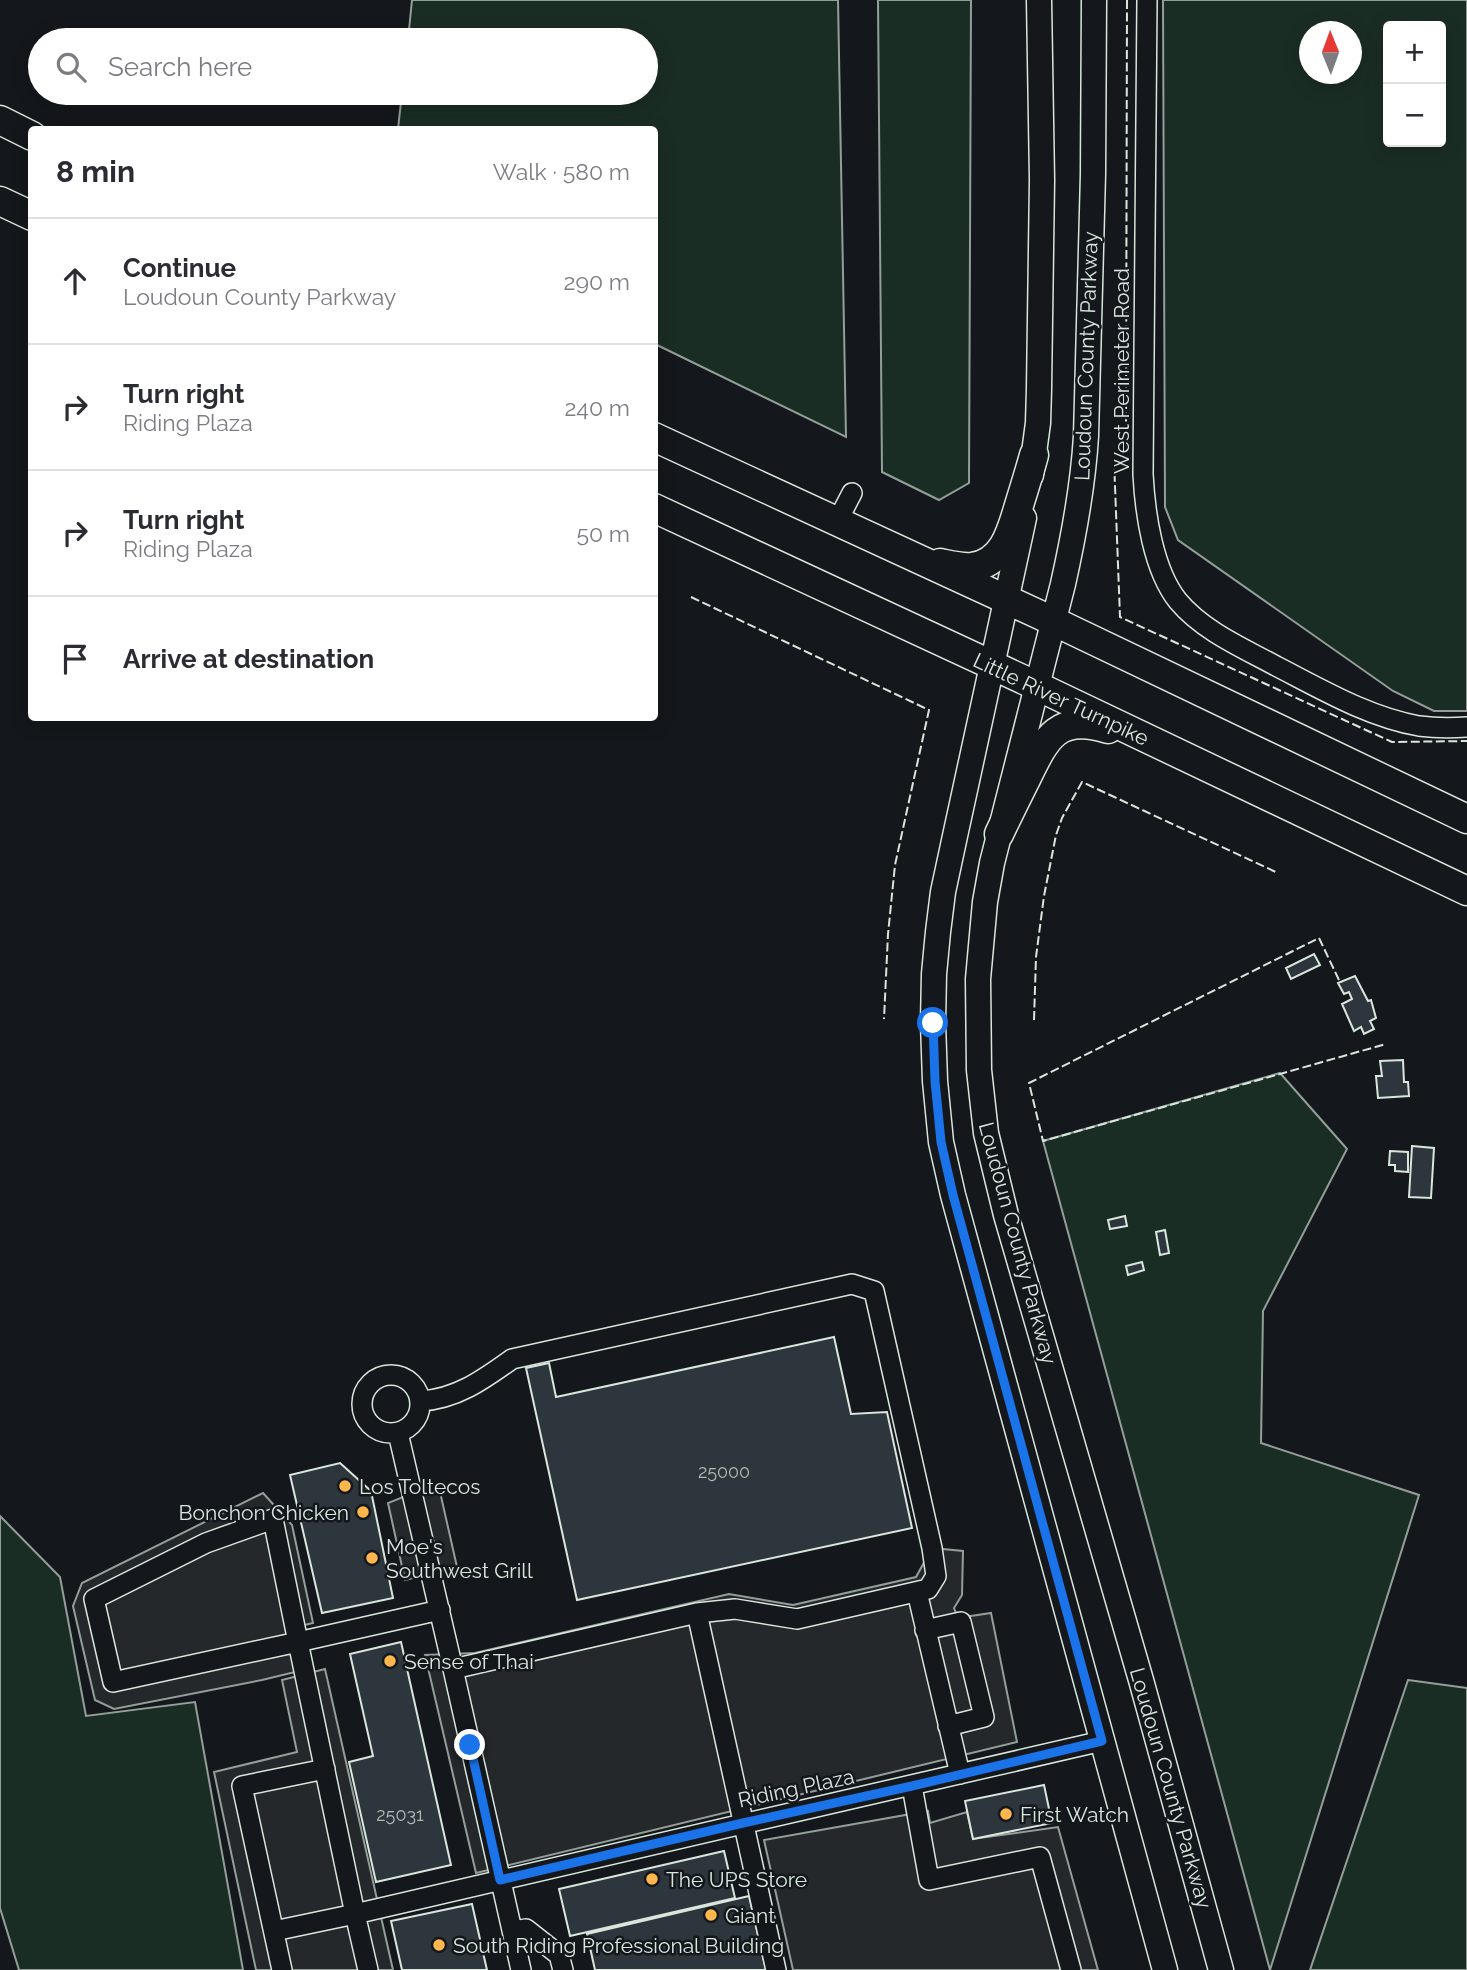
<!DOCTYPE html>
<html lang="en">
<head>
<meta charset="utf-8">
<style>
  body { margin:0; font-family:Raleway,sans-serif; background:#f2f2f3; color:#2b2b33 }
  .controls { position:absolute; right:21px; top:21px; display:grid; overflow:hidden; border-radius:7px; box-shadow:0 4px 18px #0003 }
  .controls button { width:63px; height:63px; display:grid; place-items:center; padding:0; border:0; border-bottom:2px solid #e1e1e2; background:#fff; color:#2b2b33; font:35px sans-serif }
  .compass { position:absolute; left:1299px; top:21px; width:63px; height:63px; border-radius:50%; background:#fff; box-shadow:0 4px 18px #0003; rotate:359deg }
  .stop { position:absolute; width:21px; height:21px; margin:-16px; border:5px solid #1a73e8; border-radius:50%; background:#fff }
  .stop.end { background:#1a73e8; border-color:#fff; box-shadow:0 2px 7px #0008 }
  .list { margin:0; padding:0; list-style:none }
  h2 { display:flex; justify-content:space-between; align-items:center; height:91px; margin:0; padding:0 28px; font-size:30px }
  h2 small { font-size:23px; font-weight:400; color:#7c7c81 }
  .list li { display:grid; grid-template-columns:46px 1fr auto; gap:21px; align-items:center; box-sizing:border-box; height:126px; padding:0 28px; border-top:2px solid #e1e1e2 }
  .list b { display:block; font-size:26px; white-space:nowrap }
  .list p { margin:0; font-size:23px; white-space:nowrap; color:#7c7c81 }
  .list em { font-size:23px; font-style:normal; color:#7c7c81 }
  .icon { flex:none; width:38px; height:38px; fill:none; stroke:currentColor; stroke-width:2; stroke-linecap:round; stroke-linejoin:round }
  .map { position:relative; flex:none; width:1467px; height:1970px; overflow:hidden }
  .search { position:absolute; background:#fff; box-shadow:0 4px 18px #0003; left:28px; top:28px; width:630px; height:77px; display:flex; align-items:center; gap:18px; box-sizing:border-box; padding:0 24px; border-radius:38px; color:#7c7c81; font-size:26px }
  .panel { position:absolute; background:#fff; box-shadow:0 4px 18px #0003; left:28px; top:126px; width:630px; height:595px; border-radius:7px }
  .map>svg:first-child { display:block }
  .green { fill:#1a2d24; stroke:#939e99; stroke-width:2; fill-rule:evenodd }
  .parking { fill:#24282b; stroke:#939e99; stroke-width:2 }
  .building { fill:#2c363c; stroke:#d8e6dc; stroke-width:2 }
  .lines { fill:none; stroke-linecap:round; stroke-linejoin:round }
  .minor-casing { stroke:#d8e6dc; stroke-width:22 }
  .major-casing { stroke:#d8e6dc; stroke-width:27 }
  .highway-casing { stroke:#d8e6dc; stroke-width:31 }
  .minor { stroke:#14181c; stroke-width:19 }
  .major { stroke:#14181c; stroke-width:24 }
  .highway { stroke:#14181c; stroke-width:28 }
  .fence { stroke:#d8e6dc; stroke-width:2; stroke-dasharray:9 3.5; stroke-linecap:butt }
  .route { stroke:#1a73e8; stroke-width:9 }
  .poi-dot { fill:#ffb74d; stroke:#14181c; stroke-width:2.5 }
  .labels { text-anchor:middle; dominant-baseline:central; stroke-width:5; stroke-linejoin:round; paint-order:stroke }
  .number-label { font-size:18px; fill:#adbab4 }
  .street-label { font-size:21px; fill:#d8e6dc; stroke:#14181c }
  .poi-label { font-size:21px; fill:#d8e6dc; stroke:#14181c; text-anchor:start }
</style>
</head>
<body>
<div class="map">
<svg width="1467" height="1970" viewBox="0 0 1467 1970">
  <rect width="100%" height="100%" fill="#14181c"/>
  <path class="green" d="M412,0h426l8,437 -191,-93 -1,-214 -256,-1 4,-36h244v-53h-238z
    M878,0h93l-2,483 -30,17 -57,-28z
    M1163,0h304v711h-33l-41,-20 -215,-151 -13,-33zM1441,26v116h-53v-116zM1310,32h42v42h-42z
    M1280,1073l67,76 -84,162 -2,132 158,52 -149,475 -227,-829z
    M0,1516l60,61 26,139 109,-14 48,268h-224l-19,-62z
    M1408,1680l59,8v282h-157z"/>
  <path class="parking" d="M438,1483l19,84 -52,13 -17,-77z
    M263,1493l29,32 21,98 -26,6 8,43 -33,8 -148,29 -19,-9 -22,-94 9,-23z
    M932,1548l31,3 -1,44 -8,13 4,10 33,-5 26,129 -541,131 -51,-218 50,-2 254,-59 64,11 123,-28z
    M325,1669l68,301h-137l-42,-198 83,-20 -15,-72z
    M928,1811l2,12 37,-11 6,27 85,-12 40,143h-305l-29,-130z"/>
  <path class="building" d="M1314,954l6,11 -29,14 -5,-11z
    M1355,976l13,25 3,-1 5,18 -6,3 4,8 -10,5 -3,-7 -7,4 -12,-27 10,-5 -3,-7 -5,2 -6,-11z
    M1403,1060l1,22h4l1,14 -31,2 -2,-22h6l-2,-15z
    M1412,1146l22,2 -3,50 -22,-1z
    M1390,1151l18,1v20l-13,-1v-6h-6z
    M1125,1216l2,10 -17,3 -2,-9z
    M1165,1230l4,23 -9,2 -4,-23z
    M1142,1262l2,8 -16,5 -2,-9z
    M834,1337l17,77 36,-2 25,116 -335,72 -51,-232 23,-5 7,34z
    M340,1463l31,28 22,107 -71,15 -32,-138z
    M401,1642l50,223 -75,17 -27,-120 24,-6 -23,-102z
    M1044,1785l8,38 -79,16 -8,-38z
    M724,1851l11,47 -165,38 -11,-47z
    M749,1896l17,74h-171l-8,-36z
    M472,1904l15,66h-85l-11,-49z"/>
  <g class="lines">
    <g class="minor-casing">
      <path id="minor" d="M1147,0l-4,474c2,39 10,96 35,127 25,30 65,47 98,65 45,23 92,51 143,60 16,2 32,2 48,1
        M837,522l15,-29
        M362 1404a29 29 0 1 1 58 0a29 29 0 1 1-58 0Z
        M421,1401c36,-2 63,-22 91,-42l340,-75 22,7 58,257 4,28 -8,13 -131,30 -62,-10 -38,4 -244,56
        M398,1433l55,236 68,301
        M273,1519l25,123 -185,40 -19,-83 112,-56z
        M917,1592l43,182
        M440,1610l-142,32 57,272c249,-59 498,-115 747,-173
        M697,1613l79,357
        M925,1630l36,-8 23,95 -36,9
        M912,1786l17,94 111,-23 31,113
        M274,1931l81,-17 13,56
        M513,1931l13,-2 33,26 4,15
        M282,1970l-40,-184 83,-17"/>
    </g>
    <g class="major-casing">
      <path id="major" d="M1094,0l-1,174 -7,262c-3,50 -12,99 -23,148l-71,279 -7,39 -7,77 1,91 7,63 20,82 135,465 80,290
        M1031,475l7,-52 1,-34 3,-209 -3,-180
        M1024,518l-69,318 -12,56 -5,40 -4,42 -1,49 2,58 6,61 12,53 212,775"/>
    </g>
    <g class="highway-casing">
      <path id="highway" d="M0,120l32,16
        M0,201l32,15
        M654,437l399,184 414,198
        M654,508l383,178 430,205
        M940,563c10,2 21,5 32,4 33,-4 40,-39 48,-65 5,-16 10,-32 14,-47
        M999,834c9,-19 18,-37 27,-55 20,-41 31,-66 82,-50"/>
    </g>
    <use href="#minor" class="minor"/>
    <use href="#major" class="major"/>
    <use href="#highway" class="highway"/>
    <path class="fence" d="M1127,0l-1,429 -12,31 6,157 272,125 75,-1
      M691,597l238,113 -34,155 -7,69 -4,85
      M1339,980l-20,-42 -290,145 14,58 343,-97
      M1034,1020l2,-63 8,-61 12,-61 6,-17 20,-36 196,91"/>
  </g>
  <g class="lines">
    <path class="route" d="M470,1745l30,135 243,-57 169,-37 190,-45 -149,-546 -12,-53 -6,-61 -2,-58"/>
  </g>
  <g class="poi-dot">
    <circle cx="345" cy="1486" r="7"/>
    <circle cx="363" cy="1512" r="7"/>
    <circle cx="372" cy="1558" r="7"/>
    <circle cx="390" cy="1661" r="7"/>
    <circle cx="1006" cy="1814" r="7"/>
    <circle cx="652" cy="1879" r="7"/>
    <circle cx="711" cy="1915" r="7"/>
    <circle cx="439" cy="1945" r="7"/>
  </g>
  <g class="labels">
    <g class="number-label">
      <text x="724" y="1471">25000</text>
      <text x="400" y="1814">25031</text>
    </g>
    <g class="street-label">
      <text transform="translate(1086 356) rotate(-88)">Loudoun County Parkway</text>
      <text transform="translate(1121 371) rotate(-90)">West Perimeter Road</text>
      <text transform="translate(1061 699) rotate(25)">Little River Turnpike</text>
      <text transform="translate(1018 1243) rotate(75)">Loudoun County Parkway</text>
      <text transform="translate(796 1788) rotate(-12)">Riding Plaza</text>
      <text transform="translate(1171 1788) rotate(74)">Loudoun County Parkway</text>
    </g>
    <g class="poi-label">
      <text x="359" y="1486">Los Toltecos</text>
      <text x="349" y="1512" text-anchor="end">Bonchon Chicken</text>
      <text x="386" y="1546">Moe's<tspan x="386" dy="24">Southwest Grill</tspan></text>
      <text x="404" y="1661">Sense of Thai</text>
      <text x="1020" y="1814">First Watch</text>
      <text x="666" y="1879">The UPS Store</text>
      <text x="725" y="1915">Giant</text>
      <text x="453" y="1945">South Riding Professional Building</text>
    </g>
  </g>
</svg>
<div class="controls">
<button>+</button>
<button>−</button>
</div>
<svg class="compass" viewBox="-18 -18 36 36"><path d="M0-13l5 13h-10z" fill="#e53935"/><path d="M0 13l5-13h-10z" fill="#7c7c81"/></svg>
<div class="stop" style="left:933px;top:1023px"></div>
<div class="stop end" style="left:470px;top:1745px"></div>
<div class="search"><svg class="icon" aria-label="search" viewBox="0 0 24 24"><circle cx="10" cy="10" r="6"/><path d="M15 15l6 6"/></svg>Search here</div>
<section class="panel">
<h2>8 min<small>Walk · 580 m</small></h2>
<ul class="list">
<li><svg class="icon" aria-label="ahead" viewBox="0 0 24 24"><path d="M12 20V5M6 11l6-6 6 6"/></svg><div><b>Continue</b><p>Loudoun County Parkway</p></div><em>290 m</em></li>
<li><svg class="icon" aria-label="right" viewBox="0 0 24 24"><path d="M7 20v-9h11M14 6l5 5-5 5"/></svg><div><b>Turn right</b><p>Riding Plaza</p></div><em>240 m</em></li>
<li><svg class="icon" aria-label="right" viewBox="0 0 24 24"><path d="M7 20v-9h11M14 6l5 5-5 5"/></svg><div><b>Turn right</b><p>Riding Plaza</p></div><em>50 m</em></li>
<li><svg class="icon" aria-label="arrive" viewBox="0 0 24 24"><path d="M6 21V4h12l-3 4 3 4H6"/></svg><div><b>Arrive at destination</b></div></li>
</ul>
</section>
</div>
</body>
</html>
